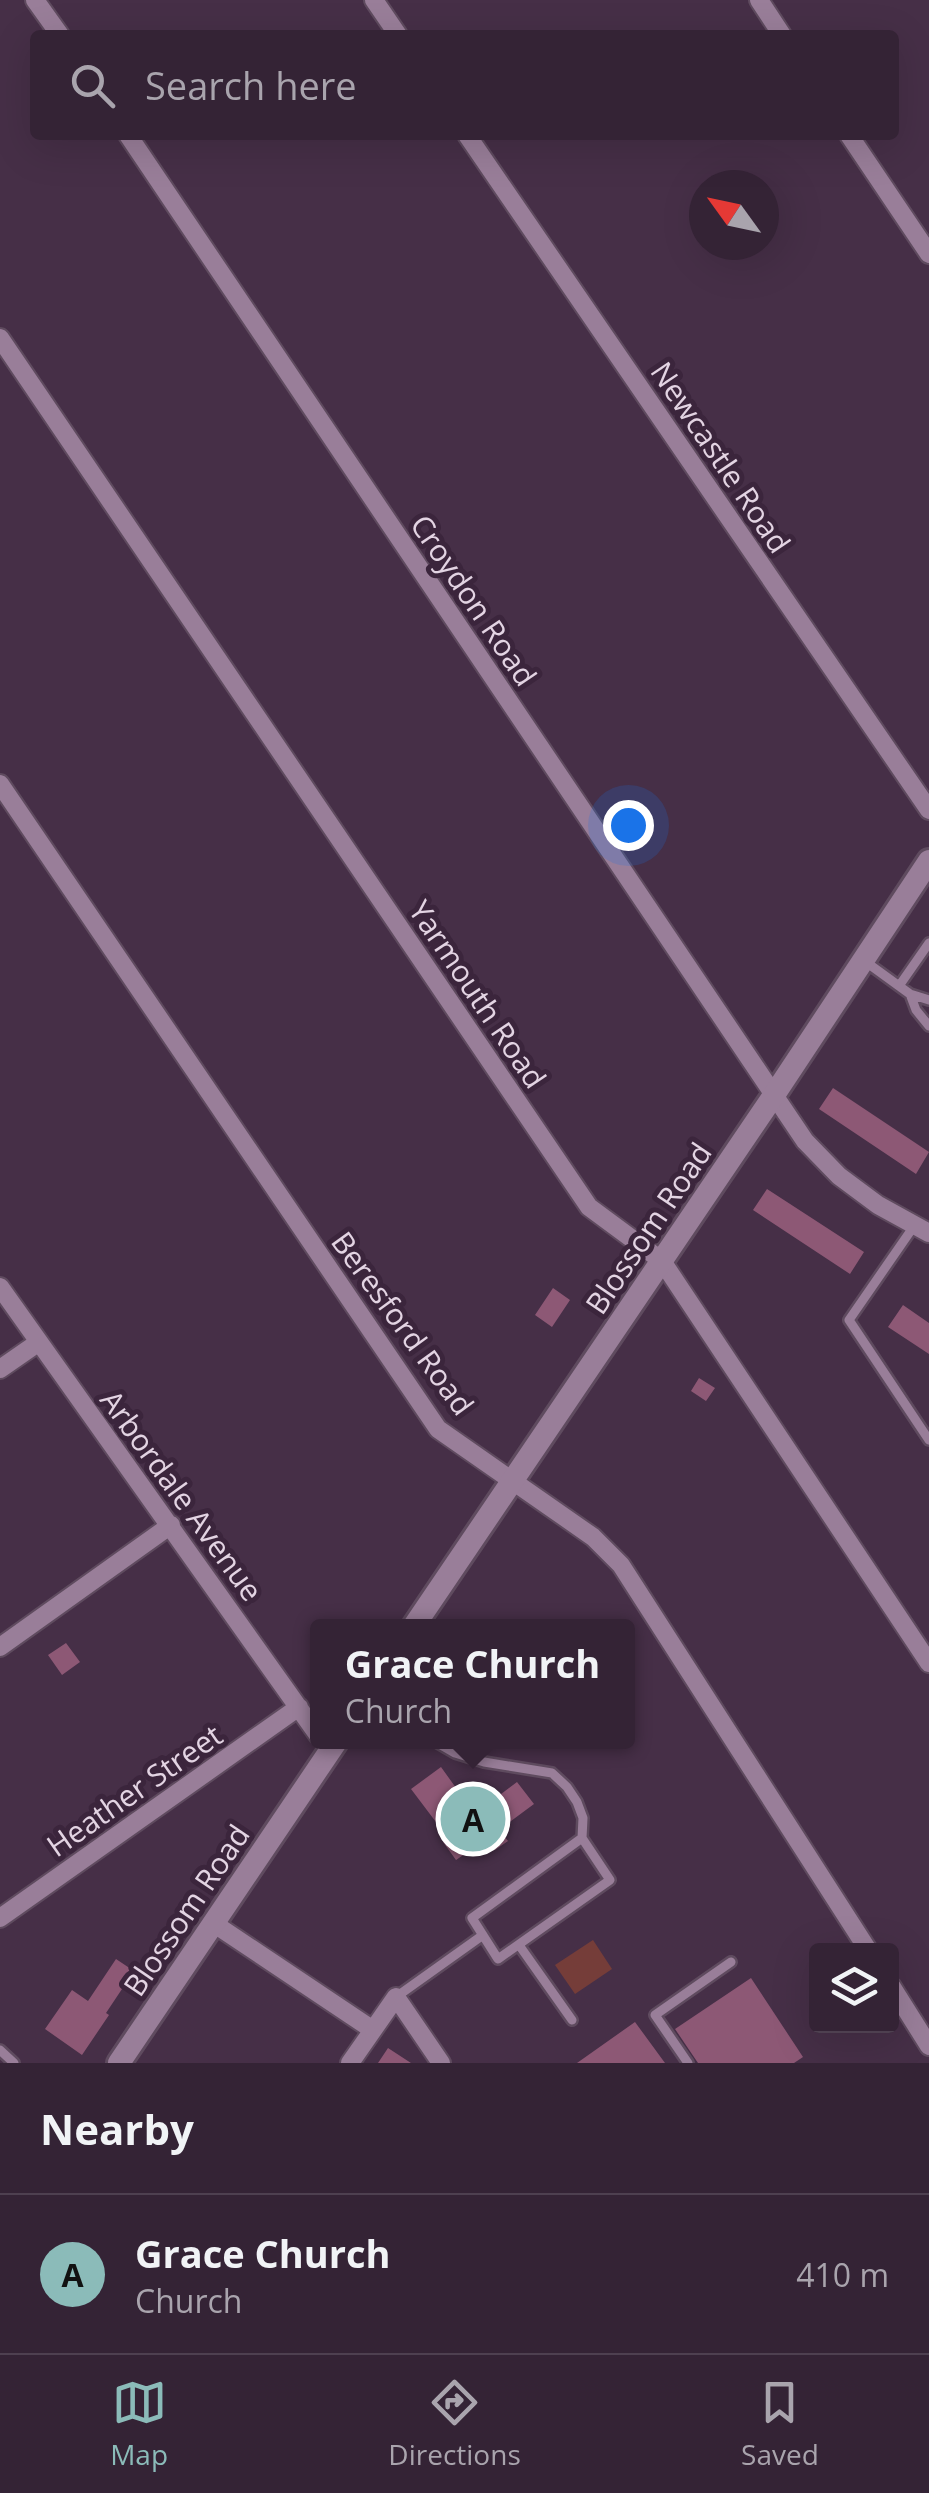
<!DOCTYPE html>
<html lang="en">
<head>
<meta charset="utf-8">
<style>
  body { margin:0; font-family:"Open Sans",sans-serif; background:#3f2f41; color:#f1f3f6 }
  .controls { position:absolute; right:30px; bottom:30px; display:grid; overflow:hidden; border-radius:10px; box-shadow:0 10px 40px #0002 }
  .controls button { width:90px; height:90px; display:grid; place-items:center; padding:0; border:0; border-bottom:2px solid #4e4050; background:#342335; color:#f1f3f6; font:50px sans-serif }
  .compass { position:absolute; left:689px; top:170px; width:90px; height:90px; border-radius:50%; background:#342335; box-shadow:0 10px 40px #0002; rotate:303deg }
  .you { position:absolute; left:628px; top:825px; width:35px; height:35px; margin:-25px; border:8px solid #fff; border-radius:50%; background:#1a73e8; box-shadow:0 0 0 15px #1a73e833 }
  .badge { display:grid; place-items:center; width:65px; height:65px; border-radius:50%; background:#8bbbb9; color:#111; font-size:32px; font-weight:700 }
  .pin { position:absolute; translate:-50% -50%; border:5px solid #fff; box-shadow:0 2px 10px #0006 }
  .popup { position:absolute; left:310px; top:1619px; width:325px; height:130px; box-sizing:border-box; display:grid; place-content:center; border-radius:10px; background:#342335; filter:drop-shadow(0 2px 8px #0005); font-size:32px; white-space:nowrap; color:#a9a4ad }
  .popup b { font-size:38px; color:#f1f3f6 }
  .popup::after { content:''; position:absolute; left:50%; top:100%; margin-left:-20px; border:20px solid transparent; border-top-color:#342335 }
  .list { margin:0; padding:0; list-style:none }
  h2 { display:flex; justify-content:space-between; align-items:center; height:130px; margin:0; padding:0 40px; font-size:42px }
  h2 small { font-size:32px; font-weight:400; color:#a9a4ad }
  .list li { display:grid; grid-template-columns:65px 1fr auto; gap:30px; align-items:center; box-sizing:border-box; height:160px; padding:0 40px; border-top:2px solid #4e4050 }
  .list b { display:block; font-size:38px; white-space:nowrap }
  .list p { margin:0; font-size:32px; white-space:nowrap; color:#a9a4ad }
  .list em { font-size:32px; font-style:normal; color:#a9a4ad }
  .icon { flex:none; width:55px; height:55px; fill:none; stroke:currentColor; stroke-width:2; stroke-linecap:round; stroke-linejoin:round }
  .map { position:relative; flex:none; width:929px; height:2063px; overflow:hidden }
  .search { position:absolute; background:#342335; box-shadow:0 10px 40px #0002; left:30px; right:30px; top:30px; height:110px; display:flex; align-items:center; gap:25px; box-sizing:border-box; padding:0 35px; border-radius:10px; color:#a9a4ad; font-size:38px }
  .sheet { height:290px; background:#342335 }
  nav { display:flex; justify-content:space-around; align-items:center; box-sizing:border-box; height:140px; border-top:2px solid #4e4050; background:#342335; font-size:28px; color:#a9a4ad }
  nav a { display:grid; justify-items:center; gap:5px }
  nav .on { color:#8bbbb9 }
  .map>svg:first-child { display:block }
  .green { fill:#753d39 }
  .building { fill:#8d5875 }
  .lines { fill:none; stroke-linecap:round; stroke-linejoin:round }
  .lane-casing { stroke:#5f4b5f; stroke-width:14 }
  .street-casing { stroke:#5f4b5f; stroke-width:22 }
  .secondary-casing { stroke:#5f4b5f; stroke-width:28 }
  .lane { stroke:#997e99; stroke-width:9 }
  .street { stroke:#997e99; stroke-width:18 }
  .secondary { stroke:#997e99; stroke-width:22 }
  .labels { text-anchor:middle; dominant-baseline:central; stroke-width:10; stroke-linejoin:round; paint-order:stroke }
  .street-label { font-size:30px; fill:#e3d4e3; stroke:#3b253c }
</style>
</head>
<body>
<div class="map">
<svg width="929" height="2063" viewBox="0 0 929 2063">
  <rect width="100%" height="100%" fill="#462f47"/>
  <path class="green" d="M593,1940l19,29 -37,25 -20,-29z"/>
  <path class="building" d="M833,1088l96,64 -13,22 -97,-65z
    M767,1189l97,63 -14,22 -97,-64z
    M553,1288l17,12 -18,27 -17,-12z
    M903,1305l26,18v31l-41,-27z
    M699,1378l16,10 -9,13 -15,-10z
    M66,1643l14,19 -18,13 -14,-20z
    M441,1767l28,39 6,-4 6,7 36,-27 17,22 -35,26 9,11 -13,9 -8,-11 -31,21 -13,-18 5,-4 -37,-49z
    M116,1959l18,12 -28,42 3,2 -27,40 -37,-26 27,-39 16,11z
    M751,1978l52,79 -9,6h-96l-23,-34z
    M635,2022l30,41h-88z
    M388,2048l23,15h-33z"/>
  <g class="lines">
    <g class="lane-casing">
      <path id="lane" d="M866,962l44,32 6,16 13,16
        M899,986l30,-43
        M910,994l19,6
        M914,1226l-65,94 80,120
        M436,1742l19,11 29,9 68,11 15,14 10,15 6,16 -1,20 28,42 -112,79 -26,-41 110,-80
        M519,1945l53,75
        M396,1997l87,-62
        M0,2050l14,13
        M688,2063l-33,-48 76,-53"/>
    </g>
    <g class="street-casing">
      <path id="street" d="M35,0l25,35
        M374,0l24,35
        M759,0l23,35
        M128,135l677,1006 34,35 39,29 51,28
        M467,135l462,675
        M849,135l80,119
        M0,338l589,869 73,54 267,402
        M0,784l438,645 155,108 28,28 247,385
        M0,1287l318,448
        M0,1369l39,-27
        M0,1647l171,-122
        M0,1918l299,-211
        M213,1923l160,107
        M892,1987l37,59
        M350,2063l46,-66 45,66"/>
    </g>
    <g class="secondary-casing">
      <path id="secondary" d="M414,1626l360,-531 155,-234
        M119,2063l217,-321"/>
    </g>
    <use href="#lane" class="lane"/>
    <use href="#street" class="street"/>
    <use href="#secondary" class="secondary"/>
  </g>
  <g class="labels">
    <g class="street-label">
      <text transform="translate(721 457) rotate(56)">Newcastle Road</text>
      <text transform="translate(474 600) rotate(56)">Croydon Road</text>
      <text transform="translate(478 994) rotate(56)">Yarmouth Road</text>
      <text transform="translate(648 1228) rotate(-56)">Blossom Road</text>
      <text transform="translate(403 1323) rotate(54)">Beresford Road</text>
      <text transform="translate(182 1495) rotate(54)">Arbordale Avenue</text>
      <text transform="translate(134 1790) rotate(-35)">Heather Street</text>
      <text transform="translate(186 1910) rotate(-56)">Blossom Road</text>
    </g>
  </g>
</svg>
<div class="controls">
<button><svg class="icon" aria-label="layers" viewBox="0 0 24 24"><path d="M12 4l9 5-9 5-9-5zM3 14l9 5 9-5"/></svg></button>
</div>
<svg class="compass" viewBox="-18 -18 36 36"><path d="M0-13l5 13h-10z" fill="#e53935"/><path d="M0 13l5-13h-10z" fill="#a9a4ad"/></svg>
<div class="you"></div>
<div class="pin badge" style="left:473px;top:1819px">A</div>
<div class="popup"><b>Grace Church</b>Church</div>
<div class="search"><svg class="icon" aria-label="search" viewBox="0 0 24 24"><circle cx="10" cy="10" r="6"/><path d="M15 15l6 6"/></svg>Search here</div>
</div>
<section class="sheet">
<h2>Nearby<small></small></h2>
<ul class="list">
<li><span class="badge">A</span><div><b>Grace Church</b><p>Church</p></div><em>410 m</em></li>
</ul>
</section>
<nav>
<a class="on"><svg class="icon" aria-label="map" viewBox="0 0 24 24"><path d="M3 6l6-2 6 2 6-2v14l-6 2-6-2-6 2zM9 4v14M15 6v14"/></svg>Map</a>
<a><svg class="icon" aria-label="directions" viewBox="0 0 24 24"><path d="M12 3l9 9-9 9-9-9zM9 14v-3h6M13 9l2 2-2 2"/></svg>Directions</a>
<a><svg class="icon" aria-label="saved" viewBox="0 0 24 24"><path d="M7 4h10v16l-5-4-5 4z"/></svg>Saved</a>
</nav>
</body>
</html>
